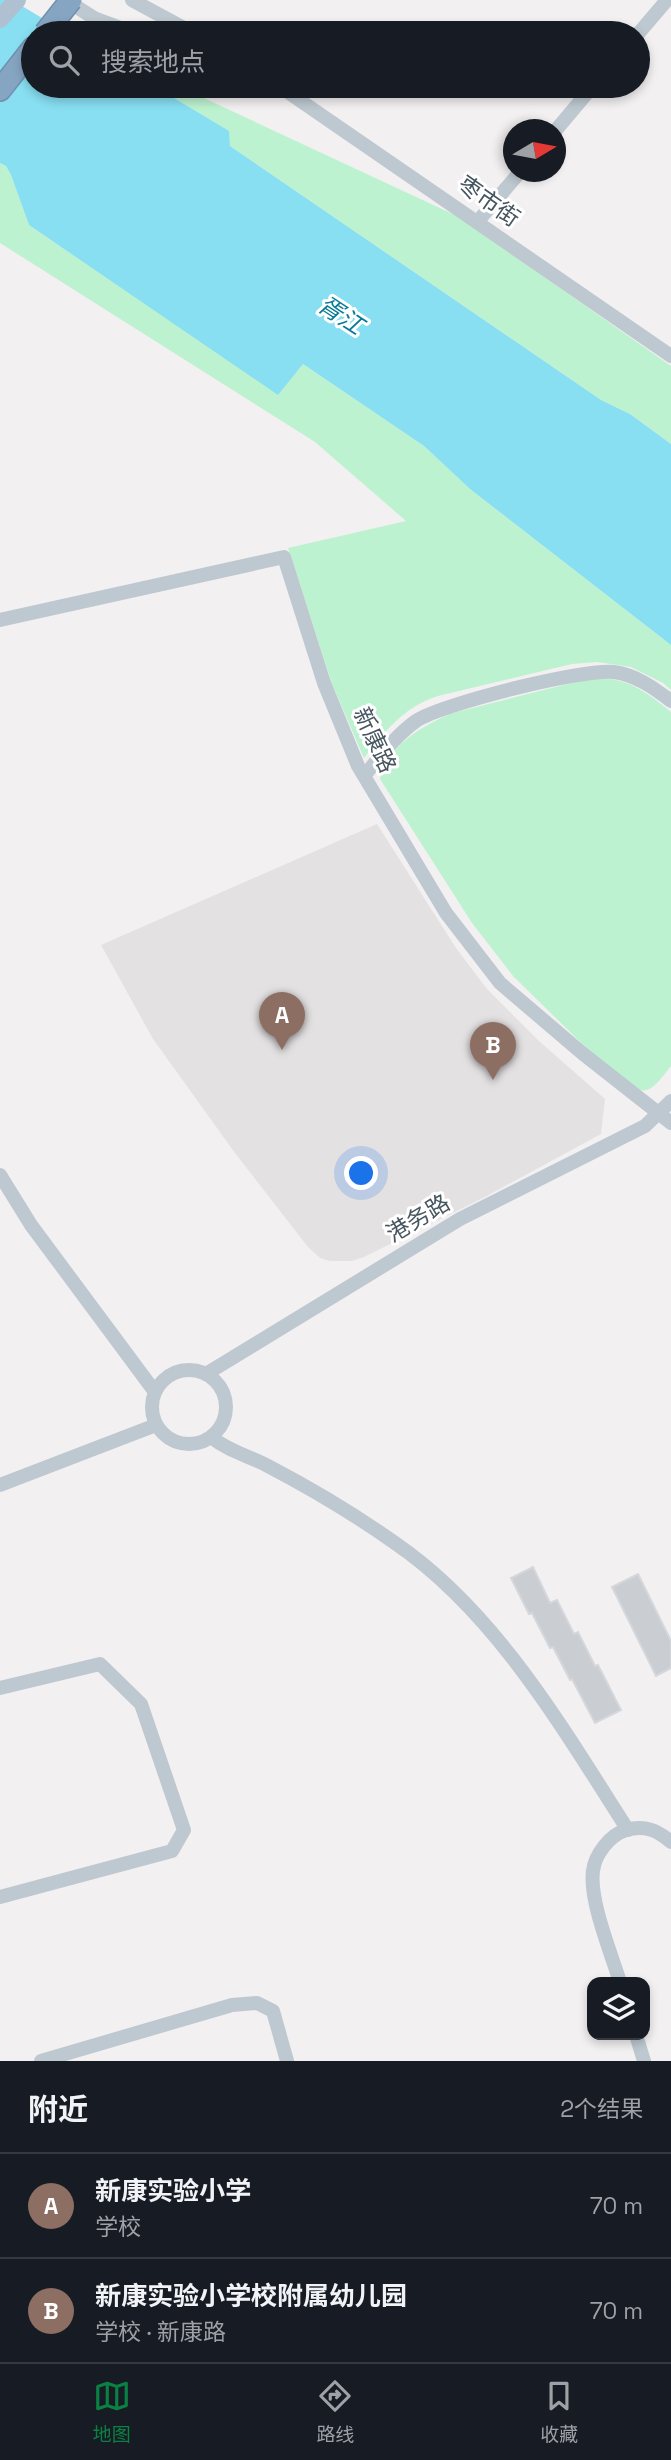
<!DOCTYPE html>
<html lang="zh">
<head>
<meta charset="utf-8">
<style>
  body { margin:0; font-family:"Space Grotesk","Noto Sans SC",sans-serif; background:#242831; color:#f1f3f6 }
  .controls { position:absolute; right:21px; bottom:21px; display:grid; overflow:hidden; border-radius:14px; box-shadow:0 4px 10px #0003 }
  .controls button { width:63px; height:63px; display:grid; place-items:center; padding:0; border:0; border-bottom:2px solid #363941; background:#171b24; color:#f1f3f6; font:35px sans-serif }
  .compass { position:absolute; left:503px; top:119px; width:63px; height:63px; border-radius:50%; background:#171b24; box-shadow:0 4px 10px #0003; rotate:80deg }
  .you { position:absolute; left:362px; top:1174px; width:24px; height:24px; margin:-18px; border:5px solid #fff; border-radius:50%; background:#1a73e8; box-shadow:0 0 0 10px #1a73e833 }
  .badge { display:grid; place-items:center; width:46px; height:46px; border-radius:50%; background:#0b8043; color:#fff; font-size:23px; font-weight:700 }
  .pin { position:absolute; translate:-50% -58px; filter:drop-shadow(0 2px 4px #0008) }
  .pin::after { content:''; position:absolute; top:37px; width:24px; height:21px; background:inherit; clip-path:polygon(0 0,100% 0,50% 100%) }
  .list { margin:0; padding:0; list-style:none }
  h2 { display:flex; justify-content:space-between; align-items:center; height:91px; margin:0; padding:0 28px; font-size:30px }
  h2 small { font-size:23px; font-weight:400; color:#9ea1a6 }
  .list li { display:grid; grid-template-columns:46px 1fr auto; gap:21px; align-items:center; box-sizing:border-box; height:105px; padding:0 28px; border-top:2px solid #363941 }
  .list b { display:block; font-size:26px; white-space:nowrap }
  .list p { margin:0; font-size:23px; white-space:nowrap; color:#9ea1a6 }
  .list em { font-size:23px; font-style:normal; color:#9ea1a6 }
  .icon { flex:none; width:38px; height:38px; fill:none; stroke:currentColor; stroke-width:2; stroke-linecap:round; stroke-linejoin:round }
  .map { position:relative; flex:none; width:671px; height:2061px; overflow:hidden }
  .search { position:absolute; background:#171b24; box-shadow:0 4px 10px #0003; left:21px; right:21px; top:21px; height:77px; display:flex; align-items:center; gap:18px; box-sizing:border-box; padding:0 24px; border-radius:38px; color:#9ea1a6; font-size:26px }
  .sheet { height:301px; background:#171b24 }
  nav { display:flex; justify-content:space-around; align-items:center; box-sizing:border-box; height:98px; border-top:2px solid #363941; background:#171b24; font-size:19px; color:#9ea1a6 }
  nav a { display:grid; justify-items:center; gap:4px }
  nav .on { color:#0b8043 }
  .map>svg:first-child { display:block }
  .education { fill:#e4e1e3 }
  .green { fill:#bdf2d0 }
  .water { fill:#88dff2 }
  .building { fill:#caced3; stroke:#d4d7dc; stroke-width:2 }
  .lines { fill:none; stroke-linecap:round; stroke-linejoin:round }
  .highway-casing { stroke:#7190ae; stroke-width:24 }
  .minor { stroke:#bec8d0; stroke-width:14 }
  .major { stroke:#afc1d1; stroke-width:18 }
  .highway { stroke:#86a5c2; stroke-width:21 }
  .highway-bridge-casing { stroke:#7190ae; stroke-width:24; stroke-linecap:butt }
  .highway-bridge { stroke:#86a5c2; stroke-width:21 }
  .labels { text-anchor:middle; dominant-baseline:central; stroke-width:6; stroke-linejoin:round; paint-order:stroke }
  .street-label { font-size:23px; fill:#47555f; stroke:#fff }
  .water-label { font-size:24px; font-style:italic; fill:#077b95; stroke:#fff }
</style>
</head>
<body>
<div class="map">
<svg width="671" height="2061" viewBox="0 0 671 2061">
  <rect width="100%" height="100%" fill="#f3f0f1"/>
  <path class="education" d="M377,824l79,124 31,41 52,52 66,58 -4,35 -118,64 -119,59 -12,4h-22l-10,-3 -12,-11 -73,-94 -82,-114 -52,-94z"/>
  <path class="green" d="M154,86h24l279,130 214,150v78l-41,-30 -29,-14 -371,-254 -2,-15z
    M0,163l6,3 5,9 18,50 249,169 25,-30 121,82 46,43 201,156v45l-8,-7 -32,-16 -34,-5 -25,2 -134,32c-33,10 -54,36 -74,62l-32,-74 -44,-136 118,-27 -91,-79 -315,-199z
    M591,678c36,-1 53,12 80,34v354c-20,25 -23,33 -52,14l-106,-104 -41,-53 -92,-144c6,-33 45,-55 73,-66z"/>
  <path class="water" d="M0,0h12l55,33h-34v53h121l75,45 1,15 371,254 29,14 41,30v201l-201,-156 -46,-43 -121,-82 -25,31 -249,-170 -18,-50 -5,-9 -6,-3z"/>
  <path class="building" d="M533,1567l17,36 7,-3 17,34 4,-2 17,34 3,-1 23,45 -26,13 -23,-44 -2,1 -17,-33 -3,1 -18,-35 -3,1 -18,-36z
    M638,1574l33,67v27l-15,8 -44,-89z"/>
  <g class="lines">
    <g class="highway-casing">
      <path id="highway" d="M0,90l33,-42"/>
    </g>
    <path class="minor" d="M66,0l28,18 40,15
      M132,0l61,33
      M638,34l29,-34
      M279,86l392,270
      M556,130l37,-44
      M478,221l42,-49
      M0,620l284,-63 40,126 34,83 88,147 54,70 82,70 89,70
      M364,776c16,-19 31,-40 52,-55 25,-17 168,-53 198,-49 22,3 40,16 57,29
      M0,1175l31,50 124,167
      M152 1407a37 37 0 1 1 74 0a37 37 0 1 1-74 0Z
      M206,1374l254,-155 185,-93 26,-25
      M211,1437c19,15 36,18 57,29 44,23 86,48 127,77 101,69 168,186 233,287
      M0,1485l156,-60
      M0,1688l100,-24 41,40 43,126 -12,21 -172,46
      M620,1982c-9,-29 -31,-82 -27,-111 2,-17 17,-36 33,-41 19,-5 31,0 45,12
      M636,2035l8,26
      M41,2061l191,-56 25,-2 16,8 14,50"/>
    <path class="major" d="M0,19l17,-19"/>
    <use href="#highway" class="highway"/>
    <g class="highway-bridge-casing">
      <path id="highway-bridge" d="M45,33l26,-33"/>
    </g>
    <use href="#highway-bridge" class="highway-bridge"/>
  </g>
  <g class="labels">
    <g class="street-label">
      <text transform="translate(489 201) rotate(35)">枣市街</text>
      <text transform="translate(375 740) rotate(65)">新康路</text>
      <text transform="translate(418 1218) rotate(-31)">港务路</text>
    </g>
    <g class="water-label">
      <text transform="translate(341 315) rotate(33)">胥江</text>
    </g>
  </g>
</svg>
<div class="controls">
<button><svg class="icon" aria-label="layers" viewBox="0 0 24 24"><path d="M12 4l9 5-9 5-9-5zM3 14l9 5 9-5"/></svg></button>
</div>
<svg class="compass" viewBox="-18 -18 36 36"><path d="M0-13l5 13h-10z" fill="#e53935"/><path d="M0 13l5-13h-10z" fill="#9ea1a6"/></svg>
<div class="you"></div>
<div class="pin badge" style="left:282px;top:1050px;background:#8d6e63">A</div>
<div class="pin badge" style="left:493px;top:1080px;background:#8d6e63">B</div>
<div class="search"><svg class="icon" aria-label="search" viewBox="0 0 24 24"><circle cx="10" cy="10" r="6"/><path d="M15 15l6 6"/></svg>搜索地点</div>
</div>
<section class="sheet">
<h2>附近<small>2个结果</small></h2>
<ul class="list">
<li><span class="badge" style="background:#8d6e63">A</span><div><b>新康实验小学</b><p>学校</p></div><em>70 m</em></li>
<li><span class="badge" style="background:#8d6e63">B</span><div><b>新康实验小学校附属幼儿园</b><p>学校 · 新康路</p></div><em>70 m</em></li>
</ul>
</section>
<nav>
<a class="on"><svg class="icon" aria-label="map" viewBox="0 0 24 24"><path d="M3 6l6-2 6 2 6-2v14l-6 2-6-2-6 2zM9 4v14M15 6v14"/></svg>地图</a>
<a><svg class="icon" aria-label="directions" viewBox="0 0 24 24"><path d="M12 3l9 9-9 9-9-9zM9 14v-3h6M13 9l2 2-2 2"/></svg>路线</a>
<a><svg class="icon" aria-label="saved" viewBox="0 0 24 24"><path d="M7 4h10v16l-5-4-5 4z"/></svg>收藏</a>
</nav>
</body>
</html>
